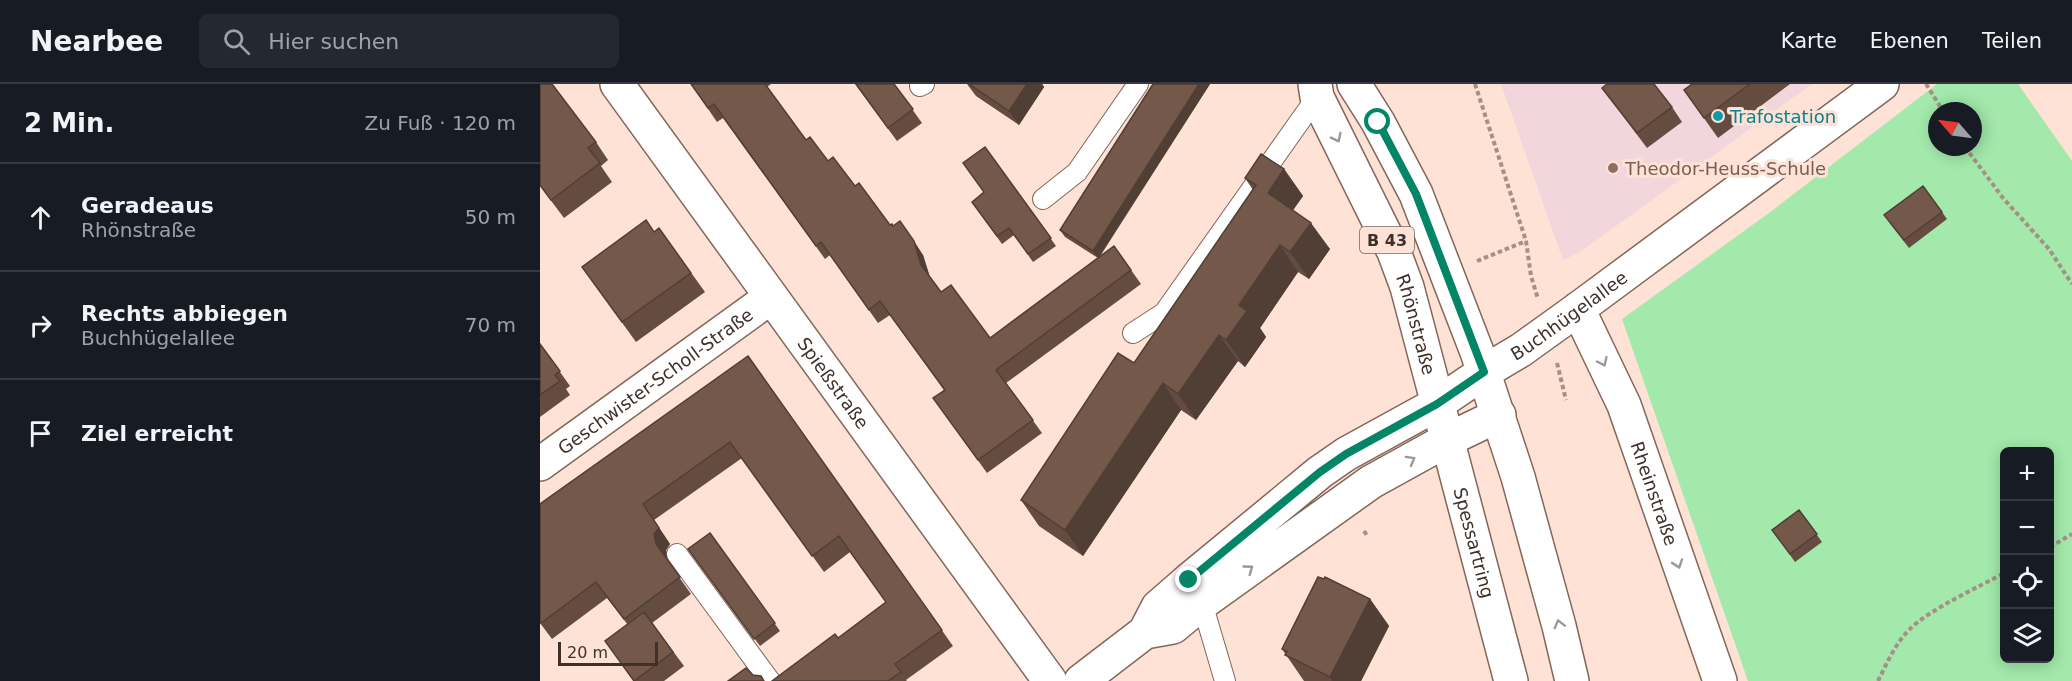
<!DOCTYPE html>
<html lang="de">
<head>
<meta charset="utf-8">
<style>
  body { margin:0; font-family:"DejaVu Sans",sans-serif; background:#242831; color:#f1f3f6 }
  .controls { position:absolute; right:18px; bottom:18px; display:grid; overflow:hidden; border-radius:9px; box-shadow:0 3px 15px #0003 }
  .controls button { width:54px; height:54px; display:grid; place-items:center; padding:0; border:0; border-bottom:2px solid #363941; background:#171b24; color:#f1f3f6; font:30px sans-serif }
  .compass { position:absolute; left:1388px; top:18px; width:54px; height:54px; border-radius:50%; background:#171b24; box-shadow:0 3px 15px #0003; rotate:298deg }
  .scale { position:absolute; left:18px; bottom:15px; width:100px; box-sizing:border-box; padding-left:6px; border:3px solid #3e312b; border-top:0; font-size:16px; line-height:21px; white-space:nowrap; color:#3e312b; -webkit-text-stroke:4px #fde2d5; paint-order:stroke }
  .stop { position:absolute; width:18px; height:18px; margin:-14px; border:4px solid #038568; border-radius:50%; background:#fff }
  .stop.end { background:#038568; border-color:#fff; box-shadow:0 2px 6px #0008 }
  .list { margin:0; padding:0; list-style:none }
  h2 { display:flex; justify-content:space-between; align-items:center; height:78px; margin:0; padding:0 24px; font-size:26px }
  h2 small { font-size:20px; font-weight:400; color:#9ea1a6 }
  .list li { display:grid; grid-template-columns:39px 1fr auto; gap:18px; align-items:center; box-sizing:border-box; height:108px; padding:0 24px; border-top:2px solid #363941 }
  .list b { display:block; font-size:22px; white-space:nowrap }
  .list p { margin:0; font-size:20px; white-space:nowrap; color:#9ea1a6 }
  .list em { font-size:20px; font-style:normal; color:#9ea1a6 }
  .icon { flex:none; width:33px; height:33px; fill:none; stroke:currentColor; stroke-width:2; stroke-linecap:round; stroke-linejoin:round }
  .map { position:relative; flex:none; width:1532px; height:597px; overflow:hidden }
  header { display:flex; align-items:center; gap:36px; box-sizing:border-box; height:84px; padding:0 30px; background:#171b24; border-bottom:2px solid #363941 }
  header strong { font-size:28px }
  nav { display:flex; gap:33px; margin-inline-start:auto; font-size:21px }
  .search { width:420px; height:54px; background:#242831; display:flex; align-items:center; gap:15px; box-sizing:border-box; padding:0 21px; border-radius:9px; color:#9ea1a6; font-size:22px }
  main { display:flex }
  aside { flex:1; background:#171b24 }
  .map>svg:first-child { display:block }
  .education { fill:#f1d7db }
  .green { fill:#a2e9ab; fill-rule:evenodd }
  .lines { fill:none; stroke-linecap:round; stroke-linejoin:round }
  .service-casing { stroke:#836659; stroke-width:22 }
  .minor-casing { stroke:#836659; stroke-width:36 }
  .tertiary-casing { stroke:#836659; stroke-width:36 }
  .primary-casing { stroke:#836659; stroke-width:36 }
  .path { stroke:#a49086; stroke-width:4; stroke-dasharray:4.5 3; stroke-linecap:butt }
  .service { stroke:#fff; stroke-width:20 }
  .minor { stroke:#fff; stroke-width:33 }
  .tertiary { stroke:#fff; stroke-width:33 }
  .primary { stroke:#fff; stroke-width:33 }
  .wall { fill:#644d40 }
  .shaded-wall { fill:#513e34 }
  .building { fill:#74594b; stroke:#513e34; stroke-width:1.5 }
  .oneway { stroke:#9e9895 }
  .route { stroke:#038568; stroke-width:8 }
  .culture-dot { fill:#0f9aa8; stroke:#fde2d5; stroke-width:2 }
  .education-dot { fill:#8d6e63; stroke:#fde2d5; stroke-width:2 }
  .labels { text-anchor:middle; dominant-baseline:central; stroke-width:6; stroke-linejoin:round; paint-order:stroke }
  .shield { fill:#fde2d5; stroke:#77665e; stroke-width:1.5 }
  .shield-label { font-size:16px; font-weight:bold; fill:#3e312b }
  .culture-label { font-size:18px; fill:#0d838f; stroke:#fde2d5; text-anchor:start }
  .education-label { font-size:18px; fill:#785e54; stroke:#fde2d5; text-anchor:start }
  .street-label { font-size:18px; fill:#3e312b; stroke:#fde2d5 }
</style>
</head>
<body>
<header>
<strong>Nearbee</strong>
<div class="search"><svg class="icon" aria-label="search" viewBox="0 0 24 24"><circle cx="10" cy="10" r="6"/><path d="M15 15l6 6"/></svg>Hier suchen</div>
<nav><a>Karte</a><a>Ebenen</a><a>Teilen</a></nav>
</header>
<main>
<aside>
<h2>2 Min.<small>Zu Fuß · 120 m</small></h2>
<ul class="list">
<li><svg class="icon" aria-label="ahead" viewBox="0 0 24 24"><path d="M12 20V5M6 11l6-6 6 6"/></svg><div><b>Geradeaus</b><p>Rhönstraße</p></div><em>50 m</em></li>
<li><svg class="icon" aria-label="right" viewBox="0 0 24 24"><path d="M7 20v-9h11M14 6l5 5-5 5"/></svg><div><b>Rechts abbiegen</b><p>Buchhügelallee</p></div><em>70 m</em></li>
<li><svg class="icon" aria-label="arrive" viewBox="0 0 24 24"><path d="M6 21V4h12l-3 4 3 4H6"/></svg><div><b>Ziel erreicht</b></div></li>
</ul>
</aside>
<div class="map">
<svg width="1532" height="597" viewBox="0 0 1532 597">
  <rect width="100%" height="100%" fill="#fde2d5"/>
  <path class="education" d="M961,0h311l-232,168 -17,8z"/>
  <path class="green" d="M1397,0h81l54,77v520h-324l-126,-362 147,-106zM1397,27h36v36h-36zM1464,368h46v206h-46z"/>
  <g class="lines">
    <g class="service-casing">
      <path id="service" d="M380,2l4,-2
        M503,115l34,-27 61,-88
        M593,249l31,-20 153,-216
        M137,470l93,127
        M662,519l23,78"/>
    </g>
    <g class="minor-casing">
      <g id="minor">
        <path id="s1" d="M77,0l433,597"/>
        <path id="s2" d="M1038,225l46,96 96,276"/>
        <path id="s3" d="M944,288l37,-22 57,-41 304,-225"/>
        <path id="s4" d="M0,380l231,-167"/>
      </g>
    </g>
    <g class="tertiary-casing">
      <path id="tertiary" d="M605,548l28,-5 29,-24 169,-121 76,-42 52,-25
        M541,597l64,-49 13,-25 31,-27 131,-108 26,-18 91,-50 47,-32"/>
    </g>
    <g class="primary-casing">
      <g id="primary">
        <path id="s5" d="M775,0l2,13 77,155 13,35 104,394"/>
        <path d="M814,0l24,38 38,72 61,158 41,125 41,149 13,55"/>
      </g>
    </g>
    <path class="path" d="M935,0l51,157 5,35 7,23
      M1386,0l17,27
      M1425,63l38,51 46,51 23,35
      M937,177l49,-20
      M1017,279l9,37
      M824,447l4,6
      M1510,463l22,-13
      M1338,597c9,-18 17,-37 31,-51 19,-20 70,-43 95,-57"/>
    <use href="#service" class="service"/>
    <use href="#minor" class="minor"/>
    <use href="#tertiary" class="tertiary"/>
    <use href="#primary" class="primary"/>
  </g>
  <path class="wall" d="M0,0l56,58 12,18 -7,6 11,16 -48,36 -24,-32z
    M151,0h80l-4,3 39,53 49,46 35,39 33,30 7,22 11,15 49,46 108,-80 -33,-21 -5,-7 93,-146h57l-111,174 15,-12 27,38 -135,99 36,50 -55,40 -54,-75 11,-8 -54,-75 -12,8 -48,-68 -5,4 -102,-141 -6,4z
    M315,0h39l28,39 -25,18z
    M427,0h75l2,3 -25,38 -43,-29z
    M1152,0h98l-72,54 -34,-48z
    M1062,4l70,19 10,15 -35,26z
    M445,63l71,99 -23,16 -19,-27 -12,9 -30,-42 12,-9z
    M744,85l19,27 -10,14 37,39 -21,30 -11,-7 -38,56 6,9 -21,30 -7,-6 -42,59 -15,-10 -98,146 -44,-30 -18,-26 113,-137 119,-173 -8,-12z
    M1383,102l24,33 -38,29 -20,-26z
    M119,144l46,64 -69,50 -54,-75 72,-35z
    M0,260l30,42 -4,3 4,6 -30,22z
    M208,272l205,290 -47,34 1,1h-135l66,-43 48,-36 -36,-50 -26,20 -82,-114 -88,62 16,24 -4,6 1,10 24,34 -39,29 32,43 -20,15h-30l-29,-40 23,-16 -21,-27 -55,41 -12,-16v-119z
    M1259,426l23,32 -27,20 -23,-32z
    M170,449l70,98 -20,15 -72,-97z
    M830,515l19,27 -28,55h-57l-22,-32z"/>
  <path class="shaded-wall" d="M487,0h15l2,3 -25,38 -10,-14z
    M659,0h11l-112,174 -5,-7z
    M744,85l19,27 -17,24 -18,-27z
    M771,139l19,26 -21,30 -19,-27z
    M374,157l9,14 7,23 -9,-13z
    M740,161l18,27 -38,56 6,9 -21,30 -19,-27 13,-35z
    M679,251l19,26 -42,59 -18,-26z
    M623,299l18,27 -98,146 -18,-26z
    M103,420l27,40 -4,6 1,11 -11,-17z
    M830,515l19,27 -28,55h-29l-2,-4z"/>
  <path class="building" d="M0,0h12l44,58 -8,6 12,15 -49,37 -11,-15z
    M151,0h74l41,56 4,-3 18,24 5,-4 22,29 4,-3 31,42 2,-1 1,2 7,-5 14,20 7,24 20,27 10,-7 39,53 124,-92 17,24 -135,100 37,50 -55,40 -45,-62 12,-8 -65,-89 -11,9 -48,-68 -5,4 -102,-142 -6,4z
    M316,0h38l19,25 -25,19z
    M429,0h58l-18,27z
    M613,0h46l-106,167 -33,-21z
    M1067,0h47l18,23 -35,26 -35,-45z
    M1152,0h58l-46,34 -20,-28z
    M445,63l66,91 -23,16 -19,-26 -12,8 -25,-34 12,-10 -21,-29z
    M721,70l23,15 -16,24 43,30 -21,29 -10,-7 -41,60 8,6 -21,29 -7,-5 -41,59 -15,-11 -98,147 -44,-30 97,-147 16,10 122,-178 -11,-7z
    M1383,102l19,26 -38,28 -20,-25z
    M106,136l8,12 5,-4 32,45 -69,49 -40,-55z
    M0,260l20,27 -5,4 5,6 -20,14z
    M208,272l194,274 -47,34 6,8 -13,9h-116l63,-47 3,4 48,-36 -47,-66 -27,20 -82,-114 -87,62 16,24 -5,6 2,10 24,33 -56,42 -28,-37 -55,41 -1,-1v-118z
    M1259,426l18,24 -27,20 -18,-24z
    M170,449l65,90 -21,16 -66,-90z
    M778,493l6,2 1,-2 45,22 -40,78 -45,-22 2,-3 -5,-3z
    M104,528l29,40 -39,29 -29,-40z
    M206,584l7,7 8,1 3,5h-36z"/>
  <defs><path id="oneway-chevron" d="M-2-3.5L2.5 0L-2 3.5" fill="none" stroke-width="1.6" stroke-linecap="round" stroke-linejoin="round" transform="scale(1.5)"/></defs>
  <g class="oneway">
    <use href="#oneway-chevron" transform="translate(797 54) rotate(64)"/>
    <use href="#oneway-chevron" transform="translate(1063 278) rotate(65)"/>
    <use href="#oneway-chevron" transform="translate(871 376) rotate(-29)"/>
    <use href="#oneway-chevron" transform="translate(1138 480) rotate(71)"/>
    <use href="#oneway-chevron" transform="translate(709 485) rotate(-36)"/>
    <use href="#oneway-chevron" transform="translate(1019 540) rotate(-104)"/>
  </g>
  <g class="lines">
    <path class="route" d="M649,496l131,-108 26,-18 91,-50 47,-32 -68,-178 -38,-72"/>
  </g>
  <circle class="culture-dot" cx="1178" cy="32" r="6"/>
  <circle class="education-dot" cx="1073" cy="84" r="6"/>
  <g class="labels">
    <rect class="shield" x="820" y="143" width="54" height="26" rx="4.5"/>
    <g class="shield-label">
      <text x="847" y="156">B 43</text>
    </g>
    <g class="culture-label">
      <text x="1190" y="32">Trafostation</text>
    </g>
    <g class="education-label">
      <text x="1085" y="84">Theodor-Heuss-Schule</text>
    </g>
    <g class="street-label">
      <text stroke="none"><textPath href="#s3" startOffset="102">Buchhügelallee</textPath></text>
      <text stroke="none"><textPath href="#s5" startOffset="262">Rhönstraße</textPath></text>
      <text stroke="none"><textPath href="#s4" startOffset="142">Geschwister-Scholl-Straße</textPath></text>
      <text stroke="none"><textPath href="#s1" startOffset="369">Spießstraße</textPath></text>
      <text stroke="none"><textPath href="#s2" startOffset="200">Rheinstraße</textPath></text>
      <text stroke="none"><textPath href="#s5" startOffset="488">Spessartring</textPath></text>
    </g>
  </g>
</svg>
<div class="controls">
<button>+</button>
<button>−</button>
<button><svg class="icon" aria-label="locate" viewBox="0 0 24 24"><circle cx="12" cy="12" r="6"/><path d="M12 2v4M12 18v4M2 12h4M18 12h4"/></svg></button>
<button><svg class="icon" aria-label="layers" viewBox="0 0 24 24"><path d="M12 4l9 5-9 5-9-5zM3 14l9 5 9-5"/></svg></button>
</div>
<svg class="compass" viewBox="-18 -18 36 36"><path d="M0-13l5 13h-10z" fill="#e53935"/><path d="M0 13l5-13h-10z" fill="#9ea1a6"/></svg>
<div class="scale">20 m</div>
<div class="stop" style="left:838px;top:38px"></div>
<div class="stop end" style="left:649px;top:496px"></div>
</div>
</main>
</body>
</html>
